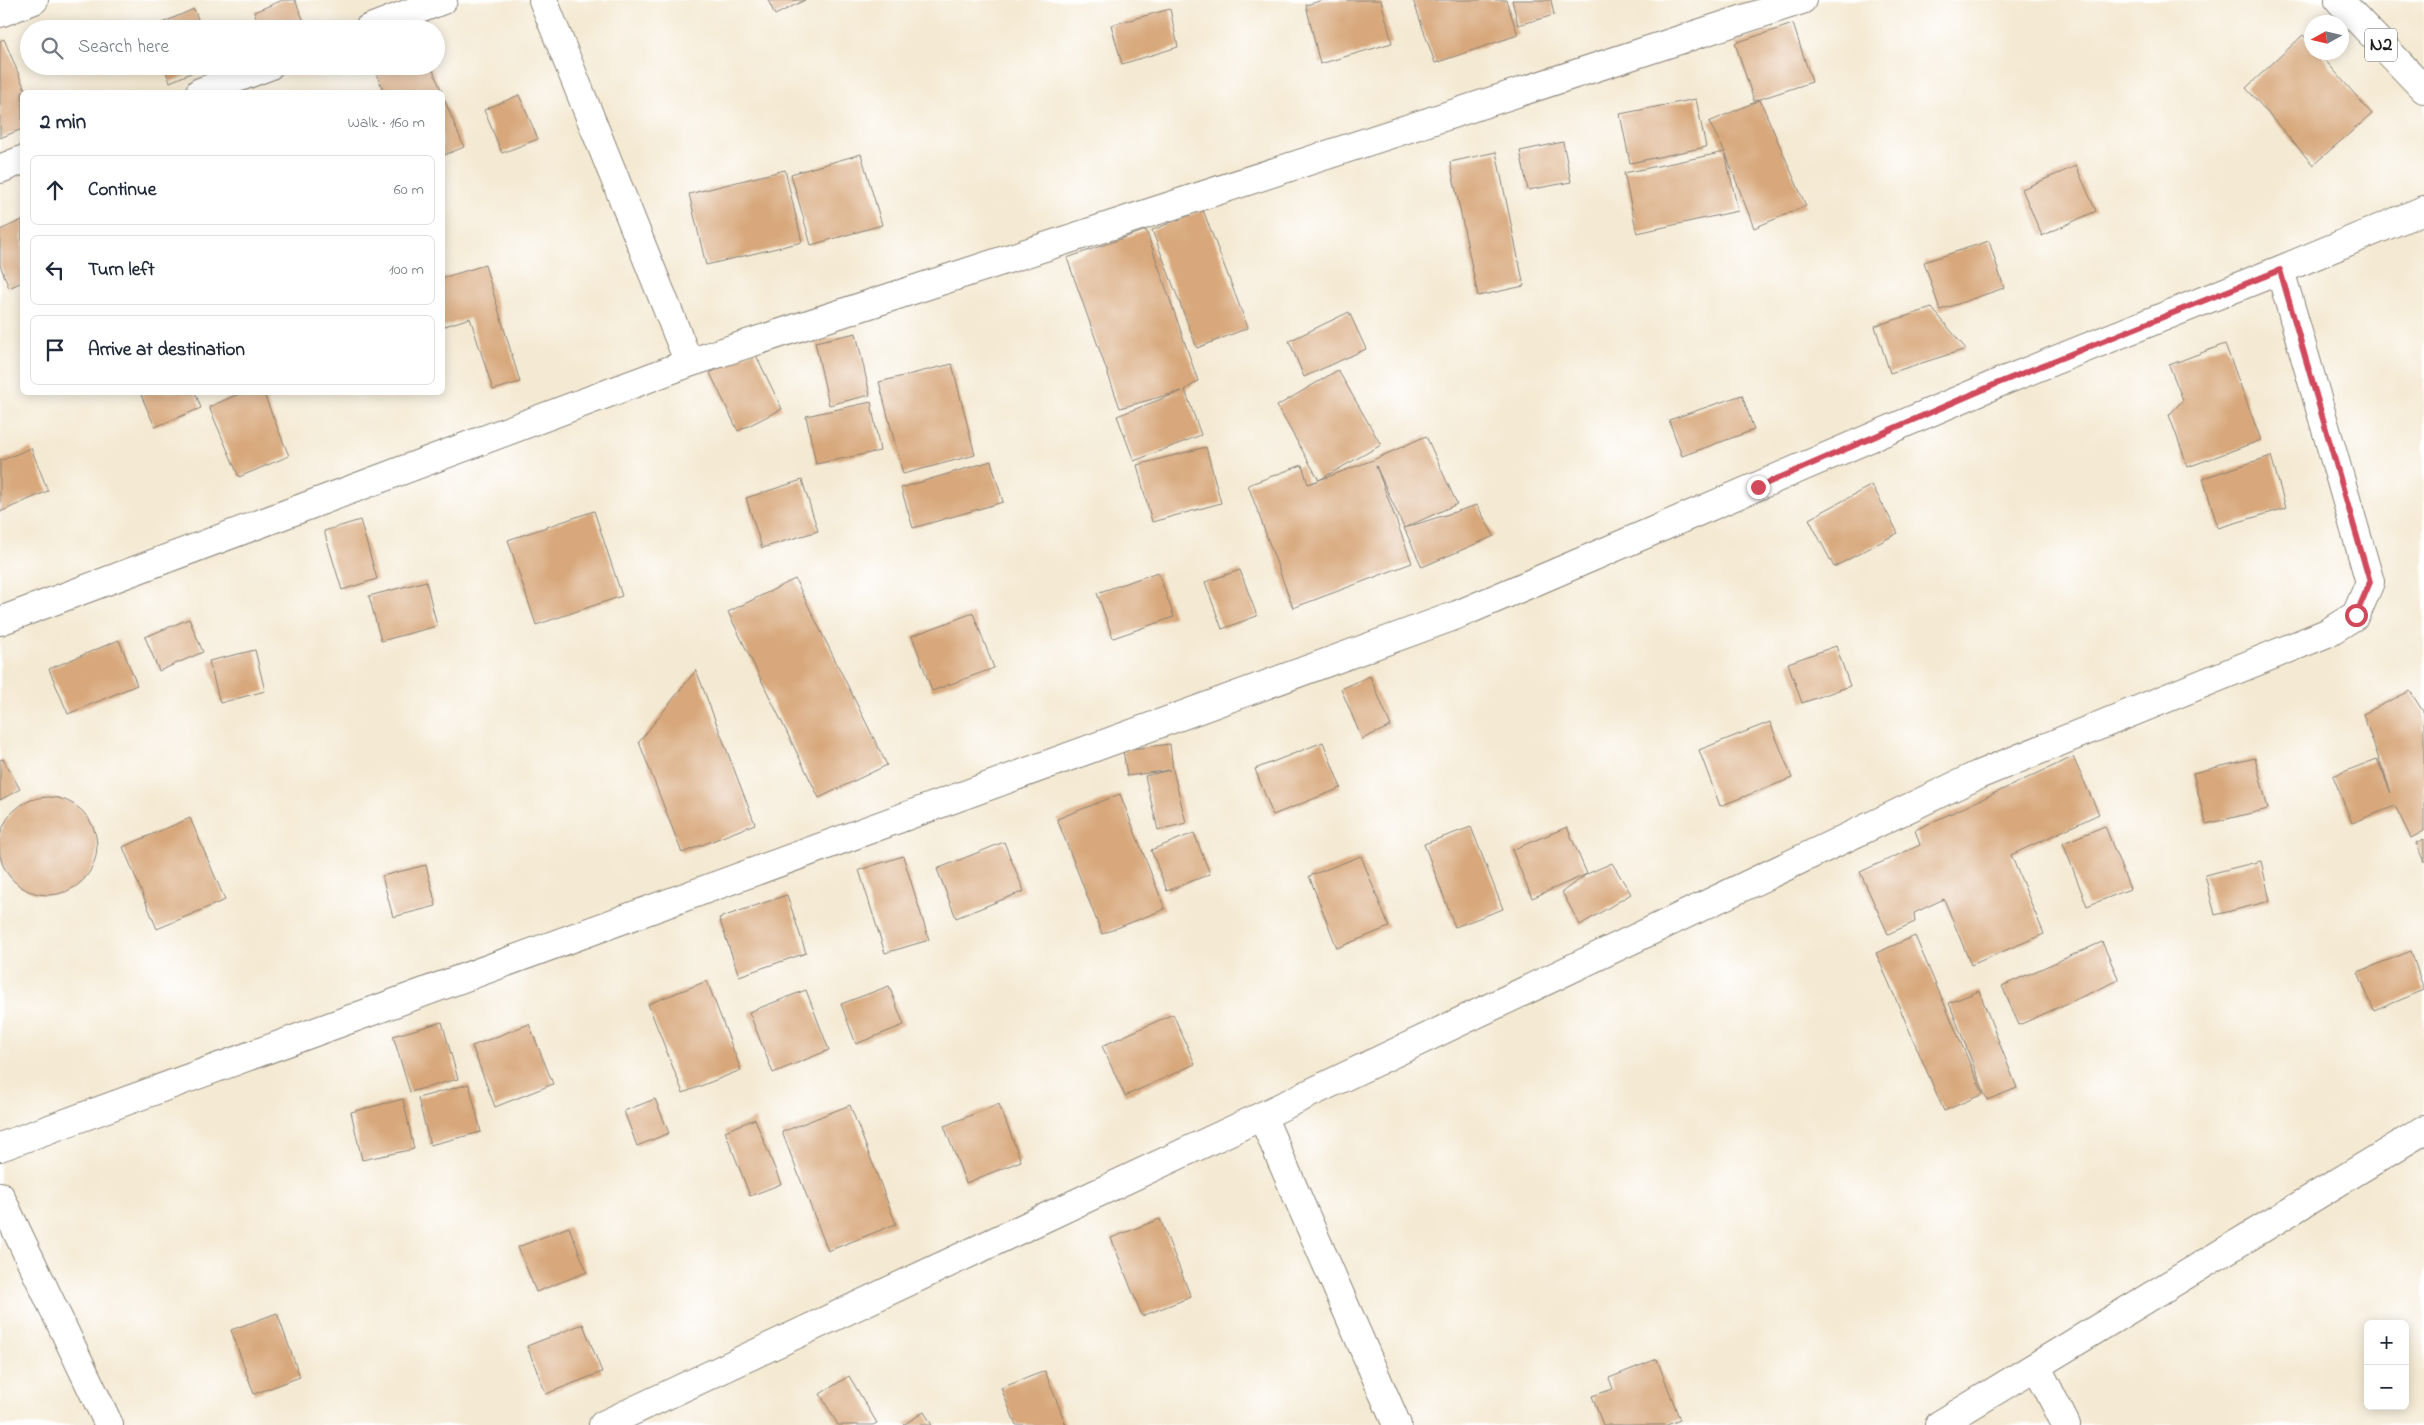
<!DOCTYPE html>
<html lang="en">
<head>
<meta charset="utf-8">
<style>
  body { margin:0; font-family:"Indie Flower",sans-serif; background:#f6f6f7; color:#1f2937 }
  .controls { position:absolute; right:15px; bottom:15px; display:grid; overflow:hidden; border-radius:8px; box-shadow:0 2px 12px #0003 }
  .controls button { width:45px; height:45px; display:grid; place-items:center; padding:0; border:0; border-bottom:1px solid #e0e1e3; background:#fff; color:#1f2937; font:25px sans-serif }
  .compass { position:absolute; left:2304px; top:15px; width:45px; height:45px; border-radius:50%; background:#fff; box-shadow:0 2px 12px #0003; rotate:262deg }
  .stop { position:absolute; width:15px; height:15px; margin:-11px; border:4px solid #d1495b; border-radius:50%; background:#fff }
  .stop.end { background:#d1495b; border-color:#fff; box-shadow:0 1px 5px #0008 }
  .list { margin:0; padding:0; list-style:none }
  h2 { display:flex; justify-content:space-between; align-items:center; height:65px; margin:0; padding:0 20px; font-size:21px }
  h2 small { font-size:16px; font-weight:400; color:#747a83 }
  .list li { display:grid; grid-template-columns:32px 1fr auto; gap:15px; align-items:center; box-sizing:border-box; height:70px; margin:0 10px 10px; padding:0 10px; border:1px solid #e0e1e3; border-radius:8px }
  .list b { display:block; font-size:19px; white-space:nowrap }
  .list em { font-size:16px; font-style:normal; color:#747a83 }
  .icon { flex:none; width:28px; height:28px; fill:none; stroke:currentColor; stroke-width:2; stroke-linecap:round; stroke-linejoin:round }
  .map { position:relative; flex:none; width:2424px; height:1425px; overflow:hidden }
  .search { position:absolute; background:#fff; box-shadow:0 2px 12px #0003; left:20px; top:20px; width:425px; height:55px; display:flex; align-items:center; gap:12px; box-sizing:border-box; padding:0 18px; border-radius:28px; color:#747a83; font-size:19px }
  .panel { position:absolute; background:#fff; box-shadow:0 2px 12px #0003; left:20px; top:90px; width:425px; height:305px; border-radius:8px }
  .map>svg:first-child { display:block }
  .building { fill:#d8a87b }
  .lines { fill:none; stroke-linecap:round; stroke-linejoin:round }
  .street-casing { stroke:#888277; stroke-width:30 }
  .highway-casing { stroke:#888277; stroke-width:30 }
  .street { stroke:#fff; stroke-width:28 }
  .highway { stroke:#fff; stroke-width:28 }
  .route { stroke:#d1495b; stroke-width:6 }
  .labels { text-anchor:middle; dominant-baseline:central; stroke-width:5; stroke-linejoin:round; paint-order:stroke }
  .shield { fill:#fff; stroke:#606060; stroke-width:1 }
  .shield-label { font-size:19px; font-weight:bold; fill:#1c1c1c }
</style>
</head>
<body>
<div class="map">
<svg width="2424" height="1425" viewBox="0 0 2424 1425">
  <rect width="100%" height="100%" fill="#fff"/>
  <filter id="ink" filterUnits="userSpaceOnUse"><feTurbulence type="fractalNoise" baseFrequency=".02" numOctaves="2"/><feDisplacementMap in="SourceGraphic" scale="10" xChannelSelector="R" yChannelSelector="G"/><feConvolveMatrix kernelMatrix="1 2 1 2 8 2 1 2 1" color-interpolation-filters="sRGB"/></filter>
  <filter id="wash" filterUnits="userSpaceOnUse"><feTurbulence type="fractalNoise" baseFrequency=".0096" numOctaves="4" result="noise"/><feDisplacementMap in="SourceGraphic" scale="20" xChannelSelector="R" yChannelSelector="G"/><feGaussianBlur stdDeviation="1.12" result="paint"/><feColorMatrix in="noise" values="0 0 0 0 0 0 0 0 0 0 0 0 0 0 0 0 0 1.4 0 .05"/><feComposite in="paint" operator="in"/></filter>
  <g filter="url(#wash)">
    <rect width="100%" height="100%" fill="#f4e9d2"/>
    <g id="blocks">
      <path class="building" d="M283,0h12l11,26 -8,3h-37l-7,-17z
        M768,0h37l-30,15z
        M1323,0h58l11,43 -72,21 -14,-59z
        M1413,0h93l12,35 -83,28z
        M1512,0h39l3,15 -36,10z
        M194,9l8,20h-54z
        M1170,9l8,38 -56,17 -11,-39z
        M1793,24l19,58 -58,19 -19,-58z
        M2303,35l9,10v7h6l54,62 -59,51 -67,-77z
        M4,39l22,53h-4v37l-22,9v-97z
        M164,66h43l-37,16z
        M373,66h58l11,26h-58z
        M442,94l22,53 -22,9z
        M519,95l19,44 -36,14 -18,-43z
        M1696,99l10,48 -76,16 -10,-49z
        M1760,100l46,106 -52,22 -29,-76 13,59 -101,22 -13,-60 101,-21 -16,-30z
        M1563,142l8,40 -43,8 -8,-39z
        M1496,152l28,134 -46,10 -28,-134z
        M861,154l21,71 -71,20 -20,-71z
        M2076,166l20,45 -54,25 -20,-47z
        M785,170l17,72 -96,23 -17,-71z
        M1203,210l45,118 -51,20 -45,-118z
        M22,220v62l-13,6 -9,-23v-35z
        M1146,230l52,151 -13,9 16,45 -67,26 -17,-45 65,-25 -62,17 -53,-150z
        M1989,241l15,47 -64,22 -16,-48z
        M485,265l35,117 -27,8 -23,-72 -28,9v-49z
        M1932,308l34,41 -76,24 -15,-47z
        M1349,312l17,37 -62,28 -15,-36z
        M856,333l14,62 -41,10 -14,-63z
        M2225,344l36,96 -73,27 -19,-52 14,-15 -14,-35z
        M754,351l28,58 -44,22 -28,-58z
        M952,364l23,91 -72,19 -24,-92z
        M1338,370l43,75 -62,35 54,-20 53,-24 31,68 -53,24 -28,-62 36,97 -119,45 -45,-123 54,-20 6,19 11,-4 -42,-74z
        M147,392h48l6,16 -46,19 -14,-32z
        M243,392h20l26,64 -50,21 -30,-70z
        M1742,395l12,35 -72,26 -13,-36z
        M871,402l9,49 -64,13 -10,-48z
        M1206,447l15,56 -69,19 -15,-57z
        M31,448l17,43 -48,21v-51z
        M2271,456l15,52 -68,20 -15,-50z
        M991,461l12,41 -90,26 -12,-40z
        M802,480l16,51 -56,17 -16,-50z
        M1872,485l26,48 -64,34 -25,-48z
        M1477,505l17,31 -72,31 -18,-39z
        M594,511l28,85 -86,29 -28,-85z
        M360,520l17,59 -35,11 -18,-59z
        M1240,570l17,46 -35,13 -17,-47z
        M1158,572l16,45 -61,21 -16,-45z
        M795,579l92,186 -68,33 -91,-186z
        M426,581l11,45 -56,15 -12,-45z
        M973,613l21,55 -62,23 -20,-55z
        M189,619l14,33 -44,19 -14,-34z
        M119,640l18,45 -69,29 -19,-45z
        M1836,646l14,40 -48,17 -14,-40z
        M255,650l10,41 -45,12 -11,-42z
        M696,670l59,154 -73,29 -43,-111z
        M1370,676l21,50 -29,13 -21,-50z
        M2410,691l14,22v118l-13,7 -16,-32 -43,17 -19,-47 44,-17 14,34 -28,-79z
        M1770,722l22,56 -72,28 -21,-56z
        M1323,742l18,46 -68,27 -18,-46z
        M1170,744l3,26 13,53 -28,7 -13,-54 25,-6 -43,6 -4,-26z
        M2073,757l26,57 -88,41 33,79 -73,31 -27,-66 -30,14 1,9 -27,12 -28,-62 60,-27 -5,-15z
        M2255,758l13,51 -62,15 -13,-51z
        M3,759l17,30 -20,11v-40z
        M1120,794l45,115 -63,25 -45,-115z
        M-1 846a49 49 0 1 1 98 0a49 49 0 1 1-98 0Z
        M190,818l35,82 -68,29 -34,-82z
        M2105,826l25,63 -43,17 -24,-63z
        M1471,827l32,82 -48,18 -31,-83z
        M1567,827l20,47 25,-11 19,31 -51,31 -18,-33 25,-18 -55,24 -20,-48z
        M1194,833l16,41 -43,17 -16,-41z
        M2424,839v23l-8,-19z
        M1004,842l20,49 -68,27 -19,-49z
        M903,856l26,84 -44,13 -26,-83z
        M1361,856l28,71 -52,21 -28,-72z
        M2261,861l9,40 -55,14 -10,-40z
        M426,865l10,41 -43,11 -11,-41z
        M787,895l19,58 -67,23 -20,-58z
        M1915,936l68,158 -39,17 -68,-158z
        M2102,942l17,38 -100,45 -17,-39z
        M2411,951l13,39 -50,21 -16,-39z
        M707,981l34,89 -58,23 -35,-89z
        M889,986l15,39 -48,19 -15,-40z
        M806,990l23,60 -56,23 -24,-61z
        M1979,991l38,97 -30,12 -38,-97z
        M1173,1014l22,50 -70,32 -23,-50z
        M442,1022l16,57 -48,13 -17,-56z
        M529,1024l24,60 -58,23 -23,-61z
        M469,1084l12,48 -51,13 -12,-47z
        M403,1099l11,50 -52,11 -11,-48z
        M655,1099l14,34 -32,13 -13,-35z
        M999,1104l22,57 -55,22 -22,-57z
        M850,1105l46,119 -68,27 -46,-119z
        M755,1119l26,65 -31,12 -25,-65z
        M1160,1219l31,78 -49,19 -31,-78z
        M569,1227l18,45 -51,20 -18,-45z
        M277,1313l23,64 -46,17 -23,-64z
        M583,1324l19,48 -56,22 -19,-48z
        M1657,1359l23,61 -13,5h-64l-11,-29 21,-7 -4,-11z
        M1045,1371l21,54h-50l-15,-37z
        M849,1376l28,47 -4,2h-35l-18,-31z
        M924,1412l8,13h-29z"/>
    </g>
  </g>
  <g filter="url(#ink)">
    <use href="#blocks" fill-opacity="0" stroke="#888277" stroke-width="1"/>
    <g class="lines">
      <g class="street-casing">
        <path id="street" d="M543,0l146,363
          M0,13l34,-13
          M368,29l75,-29
          M200,92l69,-26
          M0,169l22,-9
          M0,621l689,-258 1113,-363
          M1262,1116l135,309
          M0,1147l1457,-532 539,-231 284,-114 144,-60
          M0,1196l109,229
          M2037,1367l29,58
          M603,1425l659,-309 716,-341 349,-142 29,-18 14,-33 -90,-312
          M1939,1425l485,-295"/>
      </g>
      <g class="highway-casing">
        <path id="highway" d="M2339,0l85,89"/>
      </g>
      <use href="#street" class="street"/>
      <use href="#highway" class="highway"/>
    </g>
  </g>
  <g class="lines" filter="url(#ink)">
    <path class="route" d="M1758,487l238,-103 284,-114 90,312 -14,33"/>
  </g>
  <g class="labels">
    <rect class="shield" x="2365" y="28.5" width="32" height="33" rx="4"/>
    <g class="shield-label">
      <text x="2381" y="45">N2</text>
    </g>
  </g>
</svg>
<div class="controls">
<button>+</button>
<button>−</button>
</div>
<svg class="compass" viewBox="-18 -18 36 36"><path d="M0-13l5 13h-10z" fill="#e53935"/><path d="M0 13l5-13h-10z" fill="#747a83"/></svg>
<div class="stop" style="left:2356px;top:615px"></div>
<div class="stop end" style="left:1758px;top:487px"></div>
<div class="search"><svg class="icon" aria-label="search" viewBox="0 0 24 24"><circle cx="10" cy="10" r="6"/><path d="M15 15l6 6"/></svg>Search here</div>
<section class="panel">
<h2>2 min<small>Walk · 160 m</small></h2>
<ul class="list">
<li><svg class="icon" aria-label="ahead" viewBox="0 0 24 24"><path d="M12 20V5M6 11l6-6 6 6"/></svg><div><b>Continue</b></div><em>60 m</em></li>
<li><svg class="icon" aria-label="left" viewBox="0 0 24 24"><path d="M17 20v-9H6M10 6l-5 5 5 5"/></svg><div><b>Turn left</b></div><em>100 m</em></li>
<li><svg class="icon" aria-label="arrive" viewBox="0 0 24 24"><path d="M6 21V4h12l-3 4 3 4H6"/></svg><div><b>Arrive at destination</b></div></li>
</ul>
</section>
</div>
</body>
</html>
